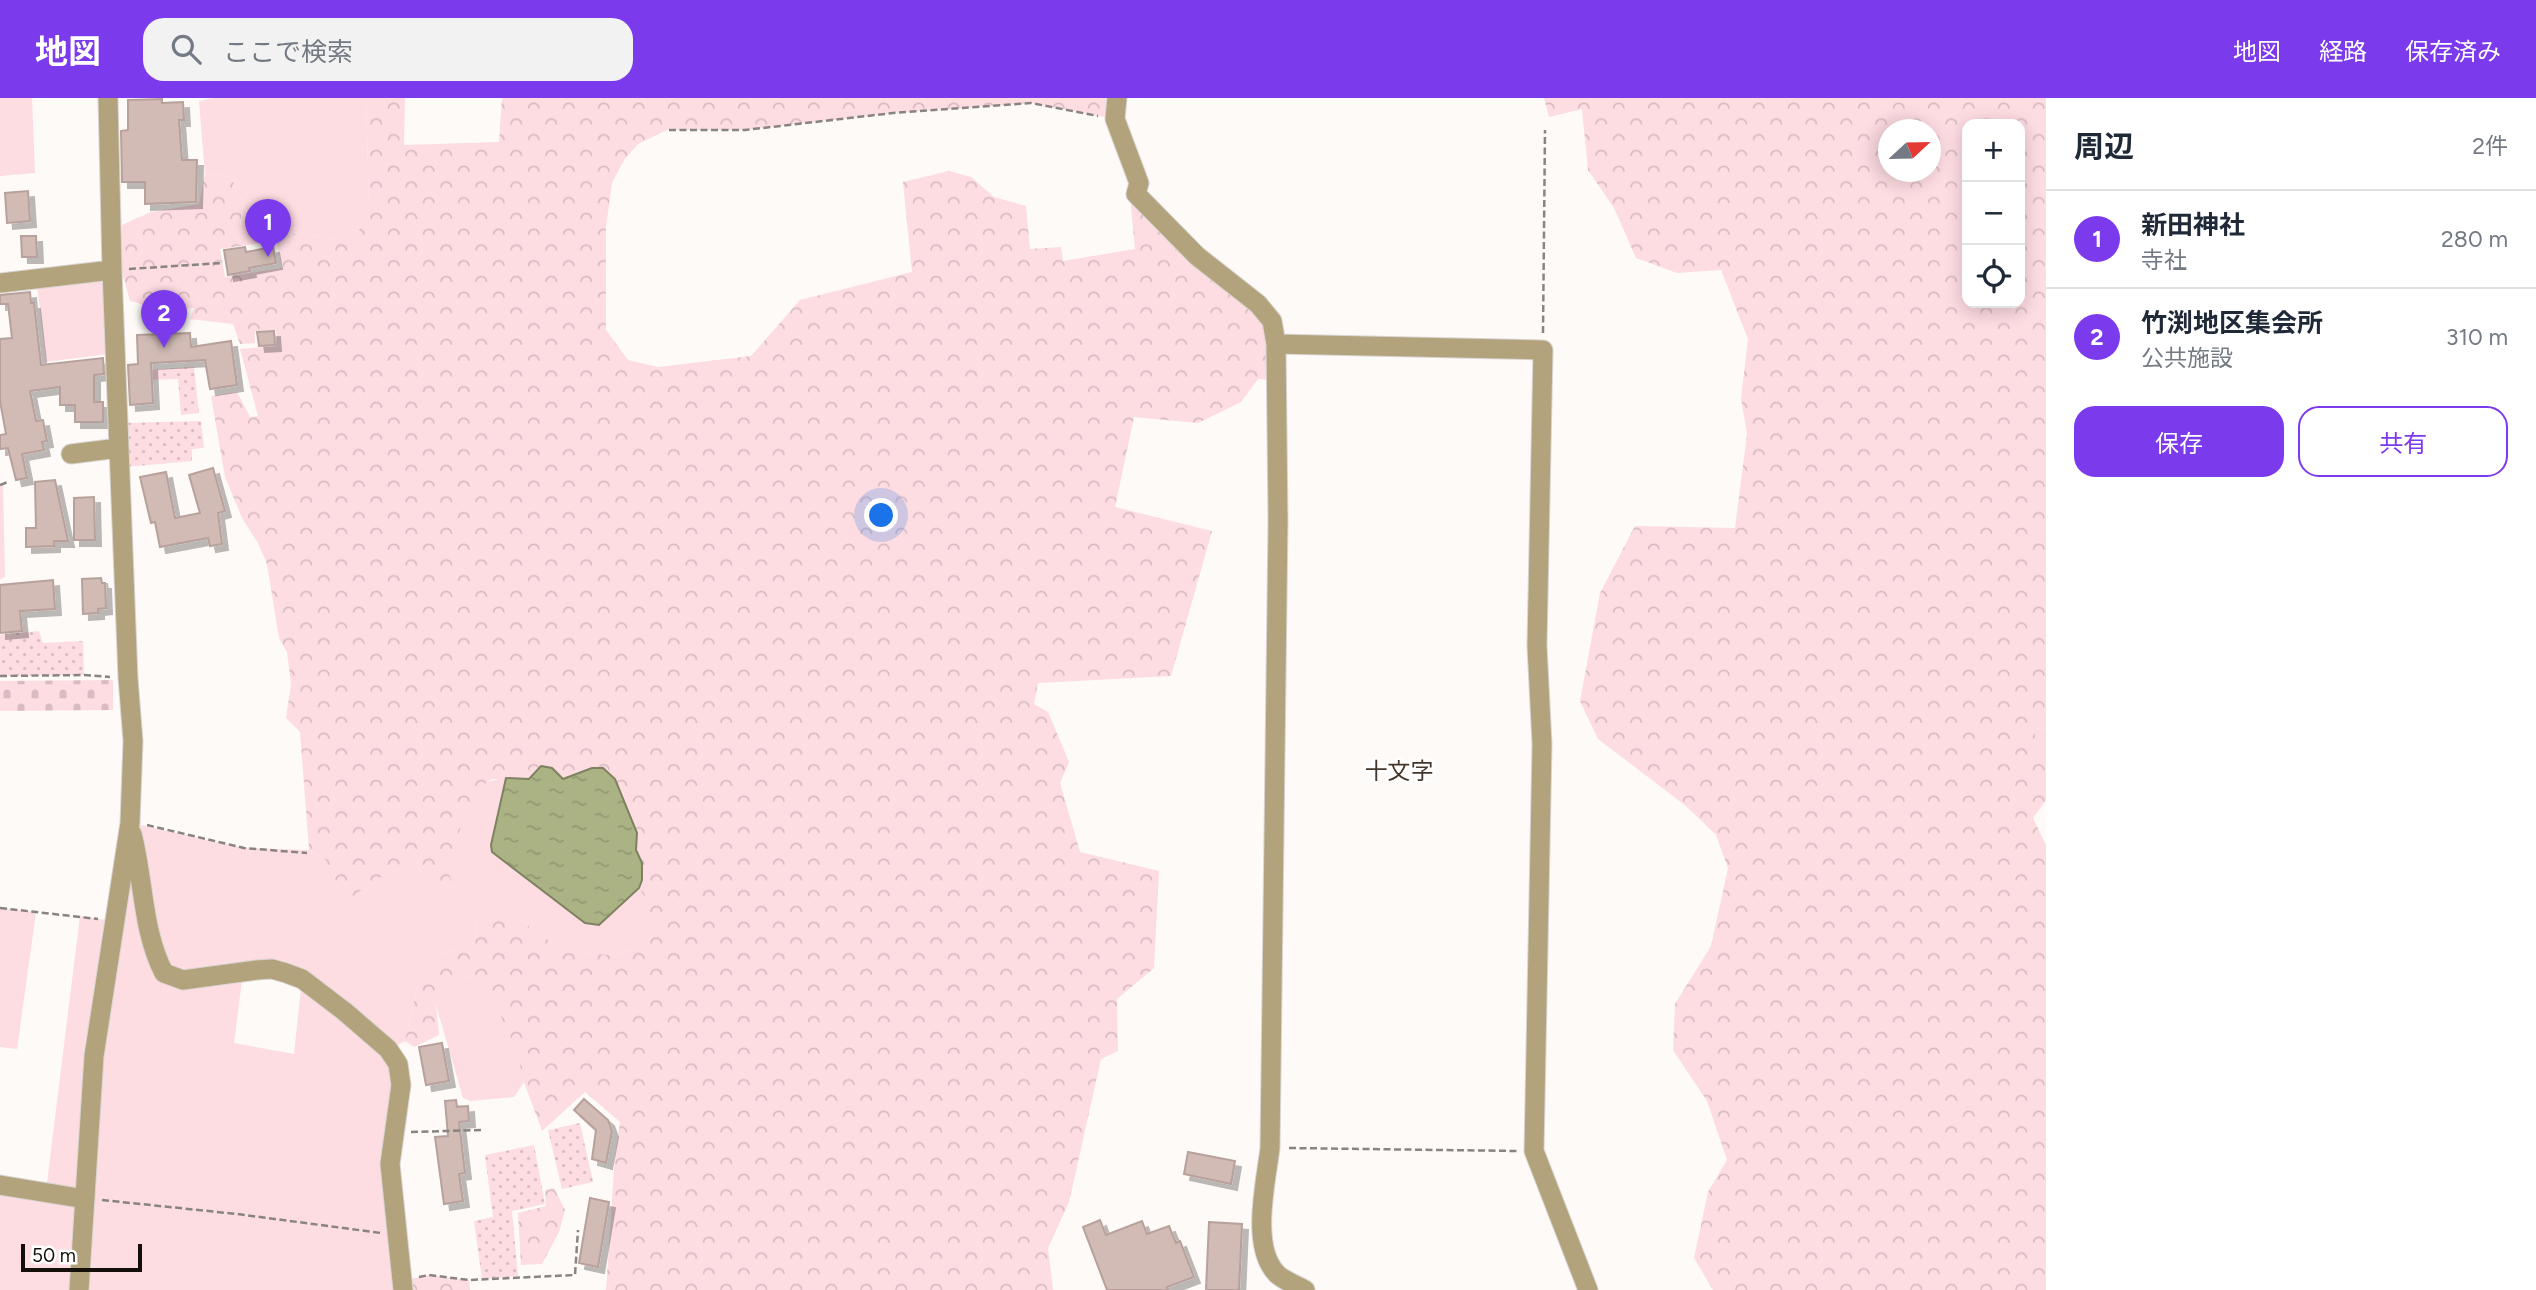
<!DOCTYPE html>
<html lang="ja">
<head>
<meta charset="utf-8">
<style>
  body { margin:0; font-family:Figtree,"Noto Sans JP",sans-serif; background:#f2f2f3; color:#1f2937 }
  .controls { position:absolute; right:21px; top:21px; display:grid; overflow:hidden; border-radius:14px; box-shadow:0 4px 18px #0003 }
  .controls button { width:63px; height:63px; display:grid; place-items:center; padding:0; border:0; border-bottom:2px solid #e0e1e3; background:#fff; color:#1f2937; font:35px sans-serif }
  .compass { position:absolute; left:1878px; top:21px; width:63px; height:63px; border-radius:50%; background:#fff; box-shadow:0 4px 18px #0003; rotate:68deg }
  .scale { position:absolute; left:21px; bottom:18px; width:121px; box-sizing:border-box; padding-left:7px; border:4px solid #150f0a; border-top:0; font-size:19px; line-height:24px; white-space:nowrap; color:#150f0a; -webkit-text-stroke:5px #fff; paint-order:stroke }
  .you { position:absolute; left:882px; top:418px; width:24px; height:24px; margin:-18px; border:5px solid #fff; border-radius:50%; background:#1a73e8; box-shadow:0 0 0 10px #1a73e833 }
  .badge { display:grid; place-items:center; width:46px; height:46px; border-radius:50%; background:#7c3aed; color:#fff; font-size:23px; font-weight:700 }
  .pin { position:absolute; translate:-50% -58px; filter:drop-shadow(0 2px 4px #0008) }
  .pin::after { content:''; position:absolute; top:37px; width:24px; height:21px; background:inherit; clip-path:polygon(0 0,100% 0,50% 100%) }
  .list { margin:0; padding:0; list-style:none }
  h2 { display:flex; justify-content:space-between; align-items:center; height:91px; margin:0; padding:0 28px; font-size:30px }
  h2 small { font-size:23px; font-weight:400; color:#747a83 }
  .list li { display:grid; grid-template-columns:46px 1fr auto; gap:21px; align-items:center; box-sizing:border-box; height:98px; padding:0 28px; border-top:2px solid #e0e1e3 }
  .list b { display:block; font-size:26px; white-space:nowrap }
  .list p { margin:0; font-size:23px; white-space:nowrap; color:#747a83 }
  .list em { font-size:23px; font-style:normal; color:#747a83 }
  .actions { display:flex; gap:14px; padding:21px 28px }
  .actions a { flex:1; padding:16px 0; border:2px solid #7c3aed; border-radius:21px; text-align:center; font-size:24px; color:#7c3aed }
  .actions .main { background:#7c3aed; color:#fff }
  .icon { flex:none; width:38px; height:38px; fill:none; stroke:currentColor; stroke-width:2; stroke-linecap:round; stroke-linejoin:round }
  .map { position:relative; flex:none; width:2046px; height:1192px; overflow:hidden }
  header { display:flex; align-items:center; gap:42px; box-sizing:border-box; height:98px; padding:0 35px; background:#7c3aed; color:#fff }
  header strong { font-size:33px }
  nav { display:flex; gap:38px; margin-inline-start:auto; font-size:24px }
  .search { width:490px; height:63px; background:#f2f2f3; display:flex; align-items:center; gap:18px; box-sizing:border-box; padding:0 24px; border-radius:21px; color:#747a83; font-size:26px }
  main { display:flex }
  aside { flex:1; background:#fff }
  .map>svg:first-child { display:block }
  .grass { fill:#fddce2; fill-rule:evenodd }
  .forest { fill:url(#forest-crowns); fill-rule:evenodd }
  .cemetery { fill:url(#cemetery-stones) }
  .park { fill:url(#park-dots) }
  .water { fill:url(#water-ripples); stroke:#7e8260; stroke-width:2 }
  .building { fill:#d2bbb5; stroke:#b8a19c; stroke-width:2; filter:url(#shadow) }
  .lines { fill:none; stroke-linecap:round; stroke-linejoin:round }
  .street-casing { stroke:#d8d4d1; stroke-width:21 }
  .path { stroke:#888480; stroke-width:2.5; stroke-dasharray:7 3.5; stroke-linecap:butt }
  .street { stroke:#b2a37c; stroke-width:19 }
  .labels { text-anchor:middle; dominant-baseline:central; stroke-width:6; stroke-linejoin:round; paint-order:stroke }
  .neighbourhood-label { font-size:23px; fill:#44362a; stroke:#fff }
</style>
</head>
<body>
<header>
<strong>地図</strong>
<div class="search"><svg class="icon" aria-label="search" viewBox="0 0 24 24"><circle cx="10" cy="10" r="6"/><path d="M15 15l6 6"/></svg>ここで検索</div>
<nav><a>地図</a><a>経路</a><a>保存済み</a></nav>
</header>
<main>
<div class="map">
<svg width="2046" height="1192" viewBox="0 0 2046 1192">
  <defs>
    <pattern id="forest-crowns" width="20" height="18" patternUnits="userSpaceOnUse" patternTransform="scale(1.75)"><rect width="20" height="18" fill="#fddce2"/><path d="M2 6a3 3 0 1 1 6 0M12 15a3 3 0 1 1 6 0" fill="none" stroke="#d8bcc1"/></pattern>
    <pattern id="cemetery-stones" width="16" height="16" patternUnits="userSpaceOnUse" patternTransform="scale(1.75)"><rect width="16" height="16" fill="#fddce2"/><path d="M2 7V4a2 2 0 0 1 4 0v3zM10 15v-3a2 2 0 0 1 4 0v3z" fill="#d8bcc1"/></pattern>
    <pattern id="park-dots" width="8" height="8" patternUnits="userSpaceOnUse" patternTransform="scale(1.75)"><rect width="8" height="8" fill="#fddce2"/><path d="M2 2h.1M6 6h.1" fill="none" stroke="#d8bcc1" stroke-width="1.8" stroke-linecap="round"/></pattern>
    <pattern id="water-ripples" width="26" height="14" patternUnits="userSpaceOnUse" patternTransform="scale(1.75)"><rect width="26" height="14" fill="#abb385"/><path d="M2 4q2-2 4 0t4 0M15 11q2-2 4 0t4 0" fill="none" stroke="#929972"/></pattern>
    <filter id="shadow"><feDropShadow dx="6" dy="6" stdDeviation="0" flood-color="#0004"/></filter>
  </defs>
  <rect width="100%" height="100%" fill="#fdfaf7"/>
  <path class="grass" d="M0,0h32l3,75 -35,3z
    M213,0h153l3,105 -11,30 -14,8 -43,-8 -26,1 -35,-8 3,-21 -12,-28 -26,-3 -6,-73z
    M103,179l5,77 -62,8 -9,-78z
    M3,386l2,93 -5,2v-94z
    M2046,630v41l-11,-12v-28z
    M506,680l-15,67 108,79 40,-36c17,22 10,40 -4,61l-21,6 -49,-3 -56,-40 -32,8 -2,21 -15,9 -20,3 -22,29 -13,59 -17,9 10,14 -4,67 9,159h-318l13,-200 38,-266 108,24 65,2 17,10 84,-3 29,37c13,-32 17,-70 34,-100 7,-11 21,-15 33,-16zM243,874l59,7 -8,75 -60,-11z
    M0,810l36,4 -19,137 -17,-2z
    M80,818l26,4 -35,370h-71v-105l46,6z
    M469,879l24,23 24,48 7,34 -10,15 -43,4 -8,-3 -27,-93 15,-25z"/>
  <path class="forest" d="M366,0h39l-1,47 95,-3 3,-44h615l-2,21 -84,-16 -138,10 -148,17h-68l-6,-2 -33,16 -14,16 -12,23 -6,44v103l22,30 30,7 93,-11 49,-56 112,-28 -9,-90 46,-11 22,6 23,20 32,9 4,43 31,-2 2,14 72,-12 -5,-53 128,108 18,76 -18,-1 -17,23 -43,21 -64,-6 -19,90 97,24 -41,145 -133,7 -4,21 14,8 21,50 -9,21 20,69 79,19 -5,97 -37,31 1,52 -17,8 -32,143 -21,46 5,42h-447l9,-134 5,-34 -35,-30 -43,39 -18,-49 -8,-34 -23,-48 -24,-23 -18,3 -15,25 3,30 -25,12 -9,-6 13,-59 22,-29 20,-3 15,-9 2,-21 17,-14 15,6 56,40 49,3 21,-6c13,-21 20,-40 4,-61l3,-8v-17l-6,-13 1,-17 -22,-54 -12,-11h-11l-29,11 -11,-11 -24,11h-36l-18,13 -13,34 -13,46 6,14 -7,8h-8l-29,-37 -73,50 -11,-47 -17,-10 -9,-118 -14,-14 5,-34 -4,-32 -8,-14 -12,-74 -9,-21 -16,-25 -17,-41 -14,-81 26,-4 13,25 8,-1 -18,-67 37,-3 -1,-16 -21,1v12l-15,1 -7,-20 -43,-5 4,-11 -31,2 -33,-9 -11,-40 3,-36 29,-13 48,-8 6,-30 26,3 12,28 -3,20 34,10 1,6 -55,8 5,28 57,-9 -7,-34 26,-1 43,8 14,-8 11,-30z
    M1544,0h502v630l-11,1v28l11,12v31l-13,18 13,27v445h-333l-19,-32 14,-66 19,-32 -20,-59 -34,-51 2,-46 36,-58 17,-78 -12,-33 -30,-29 -88,-67 -18,-38 20,-108 35,-67 100,2 12,-94 -6,-36 7,-59 -27,-69 -44,3 -41,-15 -22,-50 -26,-38 -6,-61 -33,8zM1967,26h53v179h-53zM1888,32h42v42h-42z
    M554,1090l11,22 -6,22 -17,32 -21,1 -3,-52 28,-7 -1,-16z
    M429,1177l40,5 1,10h-67l-1,-9z"/>
  <path class="cemetery" d="M113,582v30l-113,1v-30z"/>
  <path class="park" d="M194,269l5,46 -18,2 -3,-36 -34,1v-10z
    M201,323l3,27 -12,1v12l-66,6 -2,-44z
    M39,533l4,12 40,-2 1,34 -84,1v-41z
    M580,1025l13,59 -31,7 -14,-59z
    M534,1047l11,59 -33,7 6,65 -36,3 -8,-58 19,-4 -8,-62z"/>
  <path class="water" d="M541,668l11,2 11,11 29,-11h11l12,11 22,54 -1,17 6,13v17l-3,8 -40,37 -14,-2 -93,-71 -1,-7 15,-67 23,1z"/>
  <path class="building" d="M162,1v4l21,-1 1,18h-5l3,40h15l-1,42 -51,2v-22h-23l-1,-51 7,-1v-30z
    M28,93l2,30 -23,2 -2,-30z
    M21,138h15l1,21h-15z
    M245,149l1,5 27,-5 3,16 -27,5 1,3 -22,4 -4,-25z
    M30,194l1,11h3l7,62 62,-7 1,16 -10,1v27h9v20h-28v-17h-15v-18l-30,4 6,30 7,-1 4,21 -5,1 2,8 -22,4 5,24 -11,2 -8,-32 -8,1v-14l6,-1 -6,-33v-62l12,-1 -4,-34h-8v-9z
    M274,233l1,14 -16,1 -2,-14z
    M190,235l1,14 40,-6 6,44 -27,4 -5,-29 -54,3 2,40 -23,2 -2,-40 10,-1 -1,-29z
    M213,370l12,43 -7,2 4,31 -12,2 -2,-8 -48,9 -5,-25 -4,1 -11,-46 26,-5 9,46 25,-5 -11,-38z
    M55,382l13,61h-14v5l-28,1v-19h10l-1,-46z
    M94,399l1,43h-21v-42z
    M101,480l1,5h3l1,25 -8,1v4l-15,1 -1,-35z
    M53,482l2,29 -35,2 2,20 -22,2v-48z
    M442,945l7,38 -23,4 -7,-38z
    M584,1001l24,21 4,11 -6,32 -14,-4 4,-29 -22,-20z
    M456,1002l1,7 11,-1 1,15 -10,1 6,51 -6,1 4,27 -19,3 -9,-67 13,-1 -3,-35z
    M1188,1054l47,9 -4,23 -47,-10z
    M590,1100l19,4 -11,65 -19,-4z
    M1100,1122l6,15 36,-14 5,13 22,-8 7,17 4,-2 14,36 -27,10 1,3h-61l-24,-63z
    M1209,1124l33,2 -3,66h-33z"/>
  <g class="lines">
    <g class="street-casing">
      <path id="street" d="M1117,0l-2,21 24,64 -3,11 61,62 61,48 14,17 4,23 2,177 -8,627c-4,34 -20,99 7,126 7,7 20,11 28,16
        M0,185l112,-13
        M1276,246l267,6 -6,296 5,98 -8,407 54,139
        M71,356l48,-6
        M132,736c12,46 10,97 32,139l19,7 74,-10 15,-1 14,4 16,6 42,32 44,38 10,15 3,21 -11,79 13,126
        M0,1087l85,14
        M79,1192l15,-234 36,-233 3,-82 -5,-63 -16,-408 -4,-172"/>
    </g>
    <path class="path" d="M669,32h76l148,-17 138,-10 67,13
      M129,171l93,-6
      M1543,235l2,-203
      M0,387l8,-3
      M0,578l84,-1 26,2
      M147,727l97,23 63,5
      M0,810l98,11
      M411,1034l70,-2
      M1289,1050l228,3
      M102,1102l135,14 144,19
      M419,1179l10,-2 40,5 106,-5 3,-45"/>
    <use href="#street" class="street"/>
  </g>
  <g class="labels">
    <g class="neighbourhood-label">
      <text x="1399" y="673">十文字</text>
    </g>
  </g>
</svg>
<div class="controls">
<button>+</button>
<button>−</button>
<button><svg class="icon" aria-label="locate" viewBox="0 0 24 24"><circle cx="12" cy="12" r="6"/><path d="M12 2v4M12 18v4M2 12h4M18 12h4"/></svg></button>
</div>
<svg class="compass" viewBox="-18 -18 36 36"><path d="M0-13l5 13h-10z" fill="#e53935"/><path d="M0 13l5-13h-10z" fill="#747a83"/></svg>
<div class="scale">50 m</div>
<div class="you"></div>
<div class="pin badge" style="left:268px;top:159px">1</div>
<div class="pin badge" style="left:164px;top:250px">2</div>
</div>
<aside>
<h2>周辺<small>2件</small></h2>
<ul class="list">
<li><span class="badge">1</span><div><b>新田神社</b><p>寺社</p></div><em>280 m</em></li>
<li><span class="badge">2</span><div><b>竹渕地区集会所</b><p>公共施設</p></div><em>310 m</em></li>
</ul>
<div class="actions"><a class="main">保存</a><a>共有</a></div>
</aside>
</main>
</body>
</html>
